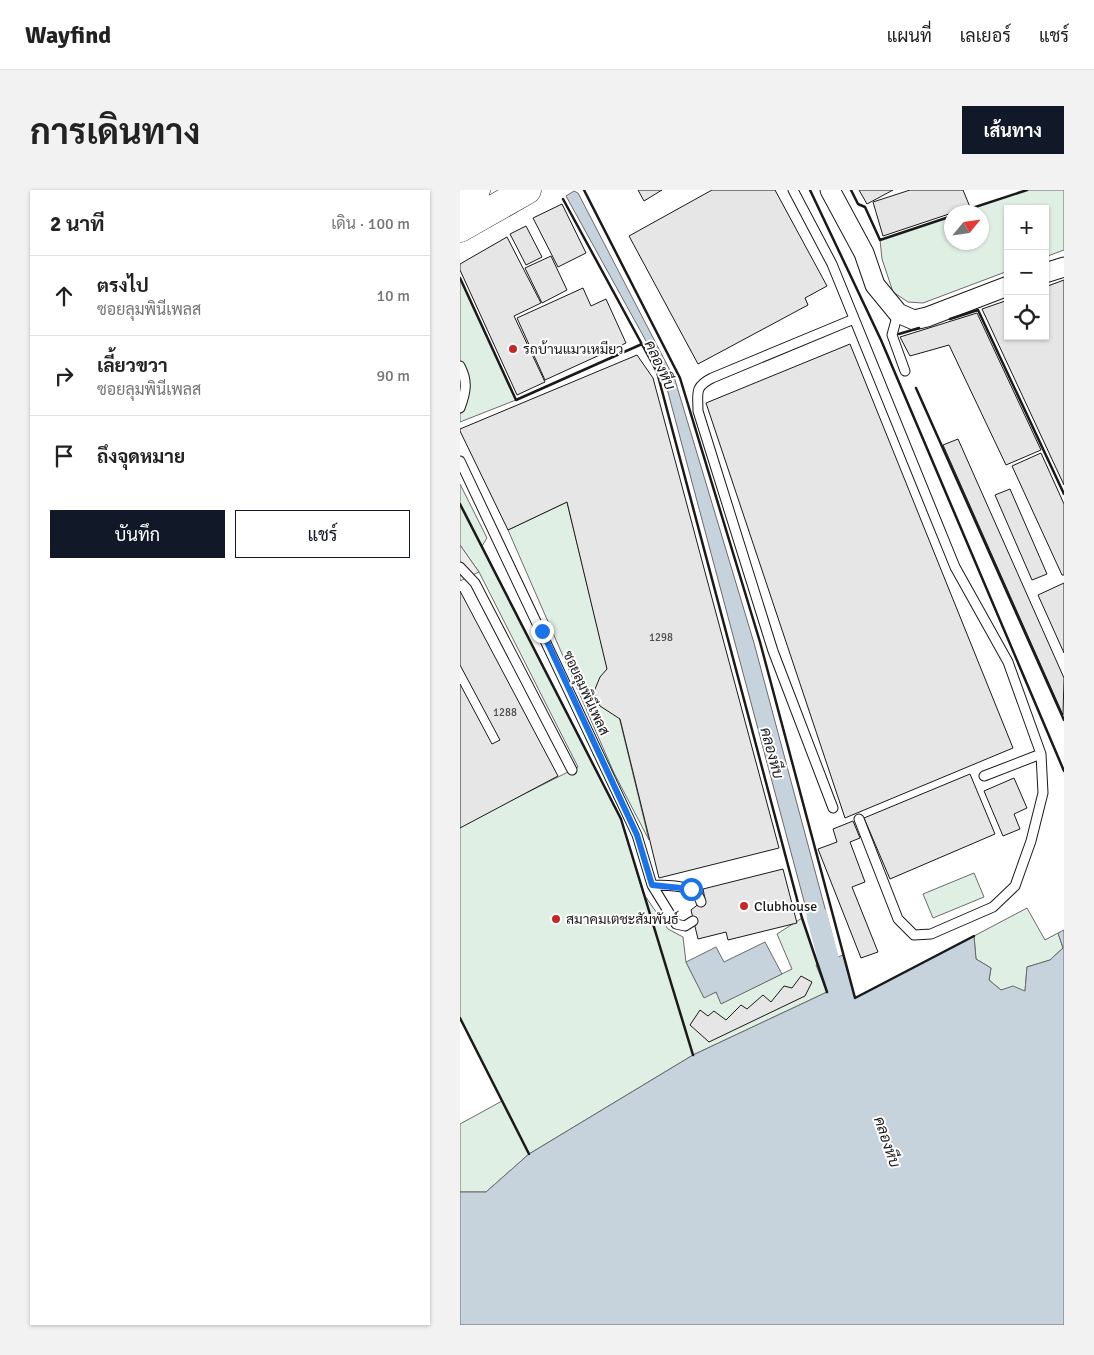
<!DOCTYPE html>
<html lang="th">
<head>
<meta charset="utf-8">
<style>
  body { margin:0; font-family:Signika,Sarabun,sans-serif; background:#f2f2f2; color:#222 }
  .controls { position:absolute; right:15px; top:15px; display:grid; overflow:hidden; border-radius:0px; box-shadow:0 1px 4px #0004 }
  .controls button { width:45px; height:45px; display:grid; place-items:center; padding:0; border:0; border-bottom:1px solid #e0e0e0; background:#fff; color:#222; font:25px sans-serif }
  .compass { position:absolute; left:484px; top:15px; width:45px; height:45px; border-radius:50%; background:#fff; box-shadow:0 1px 4px #0004; rotate:61deg }
  .stop { position:absolute; width:15px; height:15px; margin:-11px; border:4px solid #1a73e8; border-radius:50%; background:#fff }
  .stop.end { background:#1a73e8; border-color:#fff; box-shadow:0 1px 5px #0008 }
  .list { margin:0; padding:0; list-style:none }
  h2 { display:flex; justify-content:space-between; align-items:center; height:65px; margin:0; padding:0 20px; font-size:21px }
  h2 small { font-size:16px; font-weight:400; color:#767676 }
  .list li { display:grid; grid-template-columns:32px 1fr auto; gap:15px; align-items:center; box-sizing:border-box; height:80px; padding:0 20px; border-top:1px solid #e0e0e0 }
  .list b { display:block; font-size:19px; white-space:nowrap }
  .list p { margin:0; font-size:16px; white-space:nowrap; color:#767676 }
  .list em { font-size:16px; font-style:normal; color:#767676 }
  .actions { display:flex; gap:10px; padding:15px 20px }
  .actions a { flex:1; padding:11px 0; border:1px solid #111827; border-radius:0px; text-align:center; font-size:18px; color:#111827 }
  .actions .main { background:#111827; color:#fff }
  .icon { flex:none; width:28px; height:28px; fill:none; stroke:currentColor; stroke-width:2; stroke-linecap:round; stroke-linejoin:round }
  .map { position:relative; flex:none; width:604px; height:1135px; overflow:hidden; border-radius:0px }
  header { display:flex; align-items:center; gap:30px; box-sizing:border-box; height:70px; padding:0 25px; background:#fff; border-bottom:1px solid #e0e0e0 }
  header strong { font-size:24px }
  nav { display:flex; gap:28px; margin-inline-start:auto; font-size:18px }
  .intro { display:flex; align-items:center; justify-content:space-between; box-sizing:border-box; height:120px; padding:0 30px }
  h1 { margin:0; font-size:35px }
  .button { padding:12px 22px; border-radius:0px; background:#111827; color:#fff; font-size:18px; font-weight:700 }
  main { display:flex; gap:30px; padding:0 30px }
  aside { flex:1; background:#fff; border-radius:0px; box-shadow:0 1px 4px #0004 }
  .map>svg:first-child { display:block }
  .green { fill:#e0efe3; stroke:#6a6a6a }
  .parking { fill:#ededed; stroke:#6a6a6a }
  .water { fill:#c6d2dc; stroke:#6a6a6a }
  .lines { fill:none; stroke-linecap:round; stroke-linejoin:round }
  .canal { stroke:#c6d2dc; stroke-width:21 }
  .building { fill:#e6e6e6; stroke:#1a1a1a }
  .service-casing { stroke:#1a1a1a; stroke-width:11 }
  .minor-casing { stroke:#1a1a1a; stroke-width:21 }
  .primary-casing { stroke:#1a1a1a; stroke-width:29 }
  .service { stroke:#fff; stroke-width:9 }
  .minor { stroke:#fff; stroke-width:19 }
  .primary { stroke:#fff; stroke-width:28 }
  .wall { stroke:#1a1a1a; stroke-width:2.5 }
  .route { stroke:#1a73e8; stroke-width:6 }
  .poi-dot { fill:#c62828; stroke:#fff; stroke-width:2 }
  .labels { text-anchor:middle; dominant-baseline:central; stroke-width:4; stroke-linejoin:round; paint-order:stroke }
  .number-label { font-size:11px; fill:#4d4d4d }
  .poi-label { font-size:14px; fill:#1a1a1a; stroke:#fff; text-anchor:start }
  .street-label { font-size:14px; fill:#1a1a1a; stroke:#fff }
  .water-label { font-size:15px; font-style:italic; fill:#1a1a1a; stroke:#fff }
</style>
</head>
<body>
<header>
<strong>Wayfind</strong>
<nav><a>แผนที่</a><a>เลเยอร์</a><a>แชร์</a></nav>
</header>
<div class="intro"><h1>การเดินทาง</h1><a class="button">เส้นทาง</a></div>
<main>
<aside>
<h2>2 นาที<small>เดิน · 100 m</small></h2>
<ul class="list">
<li><svg class="icon" aria-label="ahead" viewBox="0 0 24 24"><path d="M12 20V5M6 11l6-6 6 6"/></svg><div><b>ตรงไป</b><p>ซอยลุมพินีเพลส</p></div><em>10 m</em></li>
<li><svg class="icon" aria-label="right" viewBox="0 0 24 24"><path d="M7 20v-9h11M14 6l5 5-5 5"/></svg><div><b>เลี้ยวขวา</b><p>ซอยลุมพินีเพลส</p></div><em>90 m</em></li>
<li><svg class="icon" aria-label="arrive" viewBox="0 0 24 24"><path d="M6 21V4h12l-3 4 3 4H6"/></svg><div><b>ถึงจุดหมาย</b></div></li>
</ul>
<div class="actions"><a class="main">บันทึก</a><a>แชร์</a></div>
</aside>
<div class="map">
<svg width="604" height="1135" viewBox="0 0 604 1135">
  <rect width="100%" height="100%" fill="#fff"/>
  <path class="green" d="M567,0h37v60l-19,7v-48h-37v62l-85,32 -15,-1 -15,-10 -11,-33 -2,-19 71,-24 1,26h30v-30h-22z
    M0,88l56,122 -56,22z
    M0,294l27,54 -5,8 139,273 22,74 25,36 15,8 3,25 18,35 12,-5 6,11 70,-34 -15,-35 25,-16 25,74 -134,63 -164,99 -43,38h-26v-68l42,-23 -42,-83v-192l118,-59 -99,-195 -19,-27z
    M107,312l82,338 -35,-67 -106,-243z
    M514,683l10,24 -51,21 -10,-24z
    M567,718l18,32 13,-7 5,15 -13,12 -23,7 -2,25 -24,-2 -12,-10 2,-12 -15,-9 -2,-23z"/>
  <path class="parking" d="M0,355l19,27 -19,9z"/>
  <path class="water" d="M114,1l4,2 97,187 79,263 80,299 -18,4 -154,-576 -96,-174z
    M604,740v395h-604v-133h26l43,-38 164,-99 134,-63 -11,-27 27,-10 12,43 119,-62 2,23 15,9 -2,12 12,10 12,-4 12,5 2,-24 23,-7 13,-12 -5,-15z
    M305,752l17,32 -61,30 -5,-12 -12,6 -18,-36 30,-15 8,15z"/>
  <g class="lines">
    <path class="canal" d="M357,726l19,72"/>
  </g>
  <path class="building" d="M178,0h24l-18,11z
    M252,0h63l52,96 -22,12 3,7 -110,59 -69,-128z
    M399,0h34l-26,14z
    M450,0h53l7,17 -87,29 -10,-34z
    M102,14l24,49 -28,14 -25,-49z
    M66,36l16,31 -16,8 -16,-31z
    M47,47l34,66 -27,13 31,66 -28,13 -57,-125v-6z
    M91,66l16,34 -25,13 -17,-35z
    M604,90v205l-82,-176 26,-9v36h37v-49z
    M123,98l8,18 15,-7 20,44 -81,37 -28,-62z
    M517,123l64,137 -35,15 -57,-120 -39,11 -10,-19z
    M390,154l163,404 -168,70 -139,-415z
    M177,165l16,23 126,470 -120,30 -39,-159 -20,-13 -4,-8 -1,-9 5,-12 7,-8 -40,-167 -59,28 -48,-99v-2z
    M498,249l106,239 -1,37 -120,-270z
    M581,263l23,51v71h-2l-50,-109z
    M550,299l37,85 -15,6 -37,-85z
    M604,393v70l-26,-58z
    M0,401l98,185 -98,52v-144l32,60 8,-4 -40,-75z
    M510,584l25,60 -105,45 -26,-61z
    M554,588l13,30 -13,6 6,15 -17,7 -19,-45z
    M393,631l7,17 -10,4 15,40 -13,5 26,65 -17,6 -43,-109 19,-7 -4,-13z
    M323,679l14,54 -69,17 -2,-8 -28,7 -7,-29 14,-11 -2,-10z
    M341,786l11,6 -7,14 -96,46 -19,-17 10,-15 8,6 6,-5 12,9 15,-15 6,4 16,-14 8,7 13,-16 8,2z"/>
  <g class="lines">
    <g class="service-casing">
      <path id="service" d="M333,0l39,74 123,303 53,95 33,92 2,39 -12,48 -16,45 -22,21 -62,27 -17,1 -16,-16 -39,-100
        M438,123l-6,22 13,36
        M0,176c8,15 6,26 0,42
        M0,271l177,374 15,50
        M0,377l15,16 97,187
        M524,586l57,-22
        M373,618l-60,-157 -75,-240c0,-18 -4,-24 14,-33l142,-59
        M233,731l-8,5 -9,-2 -24,-39c16,1 44,-2 49,17"/>
    </g>
    <g class="minor-casing">
      <path id="minor" d="M370,0l34,63 11,32 23,28 16,7 13,-3 81,-31
        M585,83l19,-6"/>
    </g>
    <g class="primary-casing">
      <path id="primary" d="M0,9l16,-9
        M0,38l67,-38"/>
    </g>
    <use href="#service" class="service"/>
    <use href="#minor" class="minor"/>
    <use href="#primary" class="primary"/>
    <path class="wall" d="M124,0l96,188 80,264 95,356 119,-62
      M350,0l71,150 183,431
      M391,0l7,14 7,3 15,33 72,-24
      M103,9l94,173 145,546 25,74
      M500,22l67,-22
      M0,88l56,122 126,-56
      M490,129l28,-9 86,184
      M439,144l20,-6
      M456,198l148,332
      M0,314l161,315 72,236
      M0,828l69,136"/>
  </g>
  <g class="lines">
    <path class="route" d="M82,441l95,204 15,50 39,4"/>
  </g>
  <g class="poi-dot">
    <circle cx="53" cy="159" r="5"/>
    <circle cx="284" cy="716" r="5"/>
    <circle cx="96" cy="729" r="5"/>
  </g>
  <g class="labels">
    <g class="number-label">
      <text x="201" y="447">1298</text>
      <text x="45" y="522">1288</text>
    </g>
    <g class="poi-label">
      <text x="63" y="159">รถบ้านแมวเหมียว</text>
      <text x="294" y="716">Clubhouse</text>
      <text x="106" y="729">สมาคมเตชะสัมพันธ์</text>
    </g>
    <g class="street-label">
      <text transform="translate(126 503) rotate(65)">ซอยลุมพินีเพลส</text>
    </g>
    <g class="water-label">
      <text transform="translate(200 175) rotate(65)">คลองหีบ</text>
      <text transform="translate(312 563) rotate(75)">คลองหีบ</text>
      <text transform="translate(427 952) rotate(71)">คลองหีบ</text>
    </g>
  </g>
</svg>
<div class="controls">
<button>+</button>
<button>−</button>
<button><svg class="icon" aria-label="locate" viewBox="0 0 24 24"><circle cx="12" cy="12" r="6"/><path d="M12 2v4M12 18v4M2 12h4M18 12h4"/></svg></button>
</div>
<svg class="compass" viewBox="-18 -18 36 36"><path d="M0-13l5 13h-10z" fill="#e53935"/><path d="M0 13l5-13h-10z" fill="#767676"/></svg>
<div class="stop" style="left:231px;top:699px"></div>
<div class="stop end" style="left:82px;top:441px"></div>
</div>
</main>
</body>
</html>
